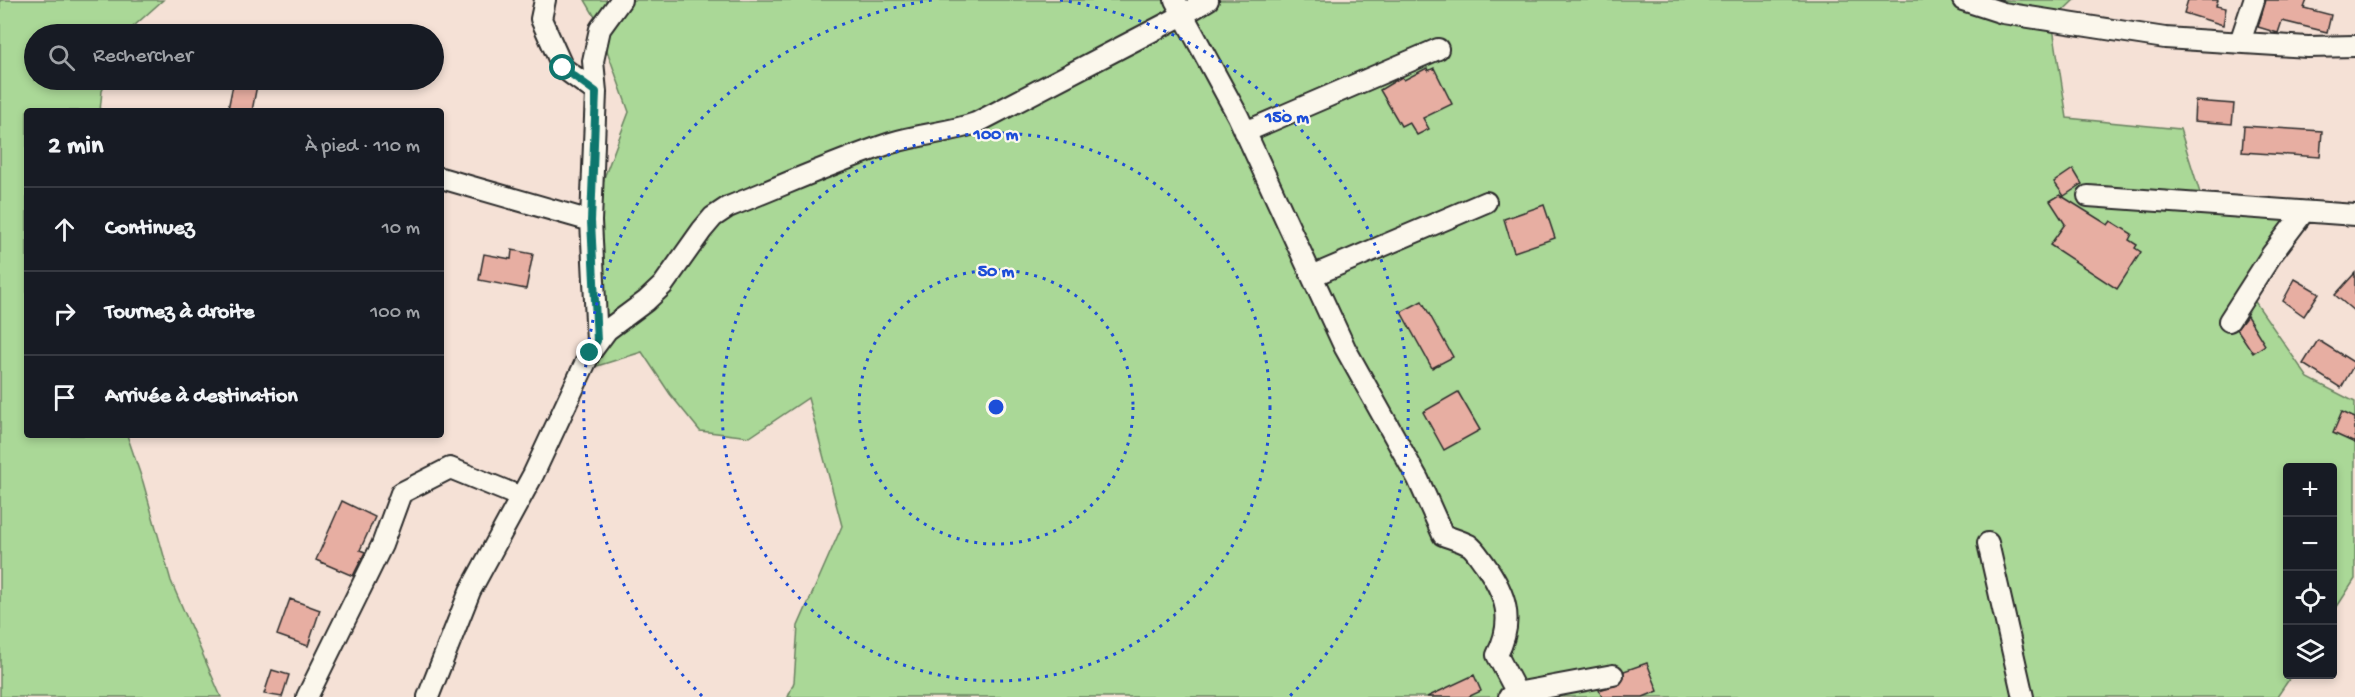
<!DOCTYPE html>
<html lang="fr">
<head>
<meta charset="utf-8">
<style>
  body { margin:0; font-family:"Gochi Hand",sans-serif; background:#242831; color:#f1f3f6 }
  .controls { position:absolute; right:18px; bottom:18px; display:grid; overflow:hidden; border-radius:6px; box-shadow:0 3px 9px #0003 }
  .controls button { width:54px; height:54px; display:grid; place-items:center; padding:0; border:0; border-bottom:2px solid #363941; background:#171b24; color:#f1f3f6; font:30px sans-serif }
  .stop { position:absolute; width:18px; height:18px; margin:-14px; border:4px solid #0f766e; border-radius:50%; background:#fff }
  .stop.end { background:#0f766e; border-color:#fff; box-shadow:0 2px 6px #0008 }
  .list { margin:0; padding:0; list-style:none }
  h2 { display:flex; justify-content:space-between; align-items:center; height:78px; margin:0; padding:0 24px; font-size:26px }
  h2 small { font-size:20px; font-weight:400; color:#9ea1a6 }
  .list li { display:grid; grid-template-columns:39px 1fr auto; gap:18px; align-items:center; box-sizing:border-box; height:84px; padding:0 24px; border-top:2px solid #363941 }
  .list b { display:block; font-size:22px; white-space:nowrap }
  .list em { font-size:20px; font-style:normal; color:#9ea1a6 }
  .icon { flex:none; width:33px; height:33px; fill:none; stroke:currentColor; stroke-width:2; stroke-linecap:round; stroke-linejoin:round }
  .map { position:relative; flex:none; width:2355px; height:697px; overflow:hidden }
  .search { position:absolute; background:#171b24; box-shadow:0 3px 9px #0003; left:24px; top:24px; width:420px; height:66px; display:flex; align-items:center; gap:15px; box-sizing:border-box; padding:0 21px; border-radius:33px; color:#9ea1a6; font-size:22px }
  .panel { position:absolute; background:#171b24; box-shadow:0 3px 9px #0003; left:24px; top:108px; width:420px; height:330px; border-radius:6px }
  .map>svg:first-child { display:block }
  .green { fill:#aad897; stroke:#6a8261; stroke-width:1.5 }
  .building { fill:#e7aea2; stroke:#2b2b2b; stroke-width:1.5 }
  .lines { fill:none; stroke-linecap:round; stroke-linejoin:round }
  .minor-casing { stroke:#2b2b2b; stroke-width:24 }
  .minor { stroke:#fbf7ec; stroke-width:20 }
  .route { stroke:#0f766e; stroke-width:8 }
  .ring { fill:none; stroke:#1d4ed8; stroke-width:3; stroke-dasharray:3 6 }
  .centre { fill:#1d4ed8; stroke:#fbf7ec; stroke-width:3 }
  .ring-label { font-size:18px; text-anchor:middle; font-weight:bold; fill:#1d4ed8; stroke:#fbf7ec; stroke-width:4.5; stroke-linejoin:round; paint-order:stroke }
</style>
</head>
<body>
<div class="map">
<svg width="2355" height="697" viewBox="0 0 2355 697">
  <rect width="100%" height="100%" fill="#f5e1d6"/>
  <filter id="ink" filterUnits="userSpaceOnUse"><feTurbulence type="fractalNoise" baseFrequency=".0167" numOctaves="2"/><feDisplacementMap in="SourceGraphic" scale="12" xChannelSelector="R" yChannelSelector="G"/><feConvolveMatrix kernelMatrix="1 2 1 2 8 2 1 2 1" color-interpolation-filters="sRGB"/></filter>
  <g filter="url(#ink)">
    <path class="green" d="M0,0h163l-38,34h-91v46h73l-5,11 -2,20h-73v324h100l16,47 28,99 50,116h-221z
      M585,0h1489l-22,21 15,97 113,11 25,80 88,2 -51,72 66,95 47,24v177l-22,34 -1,-145h-44v206l4,1 -15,22h-1489l6,-15 4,-56 44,-100 -34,-128 -58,39 -50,-6 -30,-37 -28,-42 -48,15 -6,-91 16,-98 25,-66 -34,-95z"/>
    <path class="building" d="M2188,0h30l-2,6 10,2 -3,17 -39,-12z
      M2266,0h41l-3,8 27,7 -4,17 -45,-11 -4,12 -20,-6z
      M1427,68l1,3 6,-3 18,36 -29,14 6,11 -12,6 -8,-13 -8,4 -21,-36 20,-12 2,-1 2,3z
      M234,80h24l-6,31 -24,-2z
      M2195,101l39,3 -2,20 -38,-3z
      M2244,126l78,5 -2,26 -78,-5z
      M2073,169l9,15 -18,12 -10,-14z
      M2060,195l48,30 3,-4 21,13 -3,6 8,5 -2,3 6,4 -24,37 -67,-44 15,-21 -15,-23z
      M1544,205l11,33 -41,14 -10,-33z
      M512,250l21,4 -7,35 -47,-9 5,-26 27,5z
      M2355,273v39l-20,-17z
      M2295,279l24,14 -15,23 -21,-15z
      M1422,301l31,56 -21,11 -31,-56z
      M2247,316l18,29 -12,8 -16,-24z
      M2318,340l37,23 -14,25 -38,-24z
      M1458,392l22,38 -36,20 -21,-38z
      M2342,412l13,6v25l-22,-10z
      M342,501l33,16 -15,33 5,2 -12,24 -37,-16z
      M290,599l30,11 -12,36 -31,-11z
      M1647,663l11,28 -15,6h-41l-3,-7 21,-6 4,-6v-7z
      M272,670l17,5 -7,22 -18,-3z
      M1474,675l7,16 -13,6h-41z"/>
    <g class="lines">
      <g class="minor-casing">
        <path id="minor" d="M545,0l-4,19 22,49 33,24
          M1175,0l63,116 107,232 73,131 25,56c8,3 18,6 26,10 6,4 11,13 15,18 22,31 31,57 13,92l20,38
          M1963,0l40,13 162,25 143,9 47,-1
          M2240,42l14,-42
          M1245,132l193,-83
          M441,178l150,43
          M2088,196l267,19
          M1312,276l174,-74
          M2229,321l43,-67 31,-41
          M597,341l-6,-120 5,-129 -3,-31 7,-32 21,-29
          M1988,543l35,154
          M307,697l75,-152 19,-52 49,-25 71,29
          M428,697l42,-106 63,-116 57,-122 17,-23 39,-29 17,-16 39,-55 11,-13 15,-10c54,-21 108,-46 163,-64 28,-9 57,-10 85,-20l207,-108 25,-15
          M1509,697l8,-4 96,-18"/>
      </g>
      <use href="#minor" class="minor"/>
    </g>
  </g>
  <g class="lines" filter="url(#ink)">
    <path class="route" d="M563,68l33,24 -5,129 6,120 -7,12"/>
  </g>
  <g class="ring">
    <circle cx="996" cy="407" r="137"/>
    <circle cx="996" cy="407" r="274"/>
    <path d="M702 696A412 412 0 0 1 932 0M1060 0A412 412 0 0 1 1290 696"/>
  </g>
  <circle cx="996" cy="407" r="9" class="centre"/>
  <g class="ring-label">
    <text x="1287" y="122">150 m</text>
    <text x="996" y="139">100 m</text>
    <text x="996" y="276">50 m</text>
  </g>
</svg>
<div class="controls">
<button>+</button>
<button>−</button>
<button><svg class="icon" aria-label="locate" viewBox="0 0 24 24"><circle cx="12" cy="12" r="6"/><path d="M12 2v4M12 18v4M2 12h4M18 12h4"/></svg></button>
<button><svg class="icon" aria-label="layers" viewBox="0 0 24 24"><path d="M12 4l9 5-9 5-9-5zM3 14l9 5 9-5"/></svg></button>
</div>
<div class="stop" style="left:563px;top:68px"></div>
<div class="stop end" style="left:590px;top:353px"></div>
<div class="search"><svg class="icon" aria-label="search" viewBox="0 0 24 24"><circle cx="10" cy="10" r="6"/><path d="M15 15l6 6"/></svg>Rechercher</div>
<section class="panel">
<h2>2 min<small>À pied · 110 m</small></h2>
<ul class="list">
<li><svg class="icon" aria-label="ahead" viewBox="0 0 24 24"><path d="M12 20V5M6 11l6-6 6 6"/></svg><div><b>Continuez</b></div><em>10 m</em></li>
<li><svg class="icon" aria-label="right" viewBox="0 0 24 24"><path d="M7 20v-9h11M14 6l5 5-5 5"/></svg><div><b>Tournez à droite</b></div><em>100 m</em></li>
<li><svg class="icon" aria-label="arrive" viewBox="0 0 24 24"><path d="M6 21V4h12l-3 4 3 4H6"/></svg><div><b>Arrivée à destination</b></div></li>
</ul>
</section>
</div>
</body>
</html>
